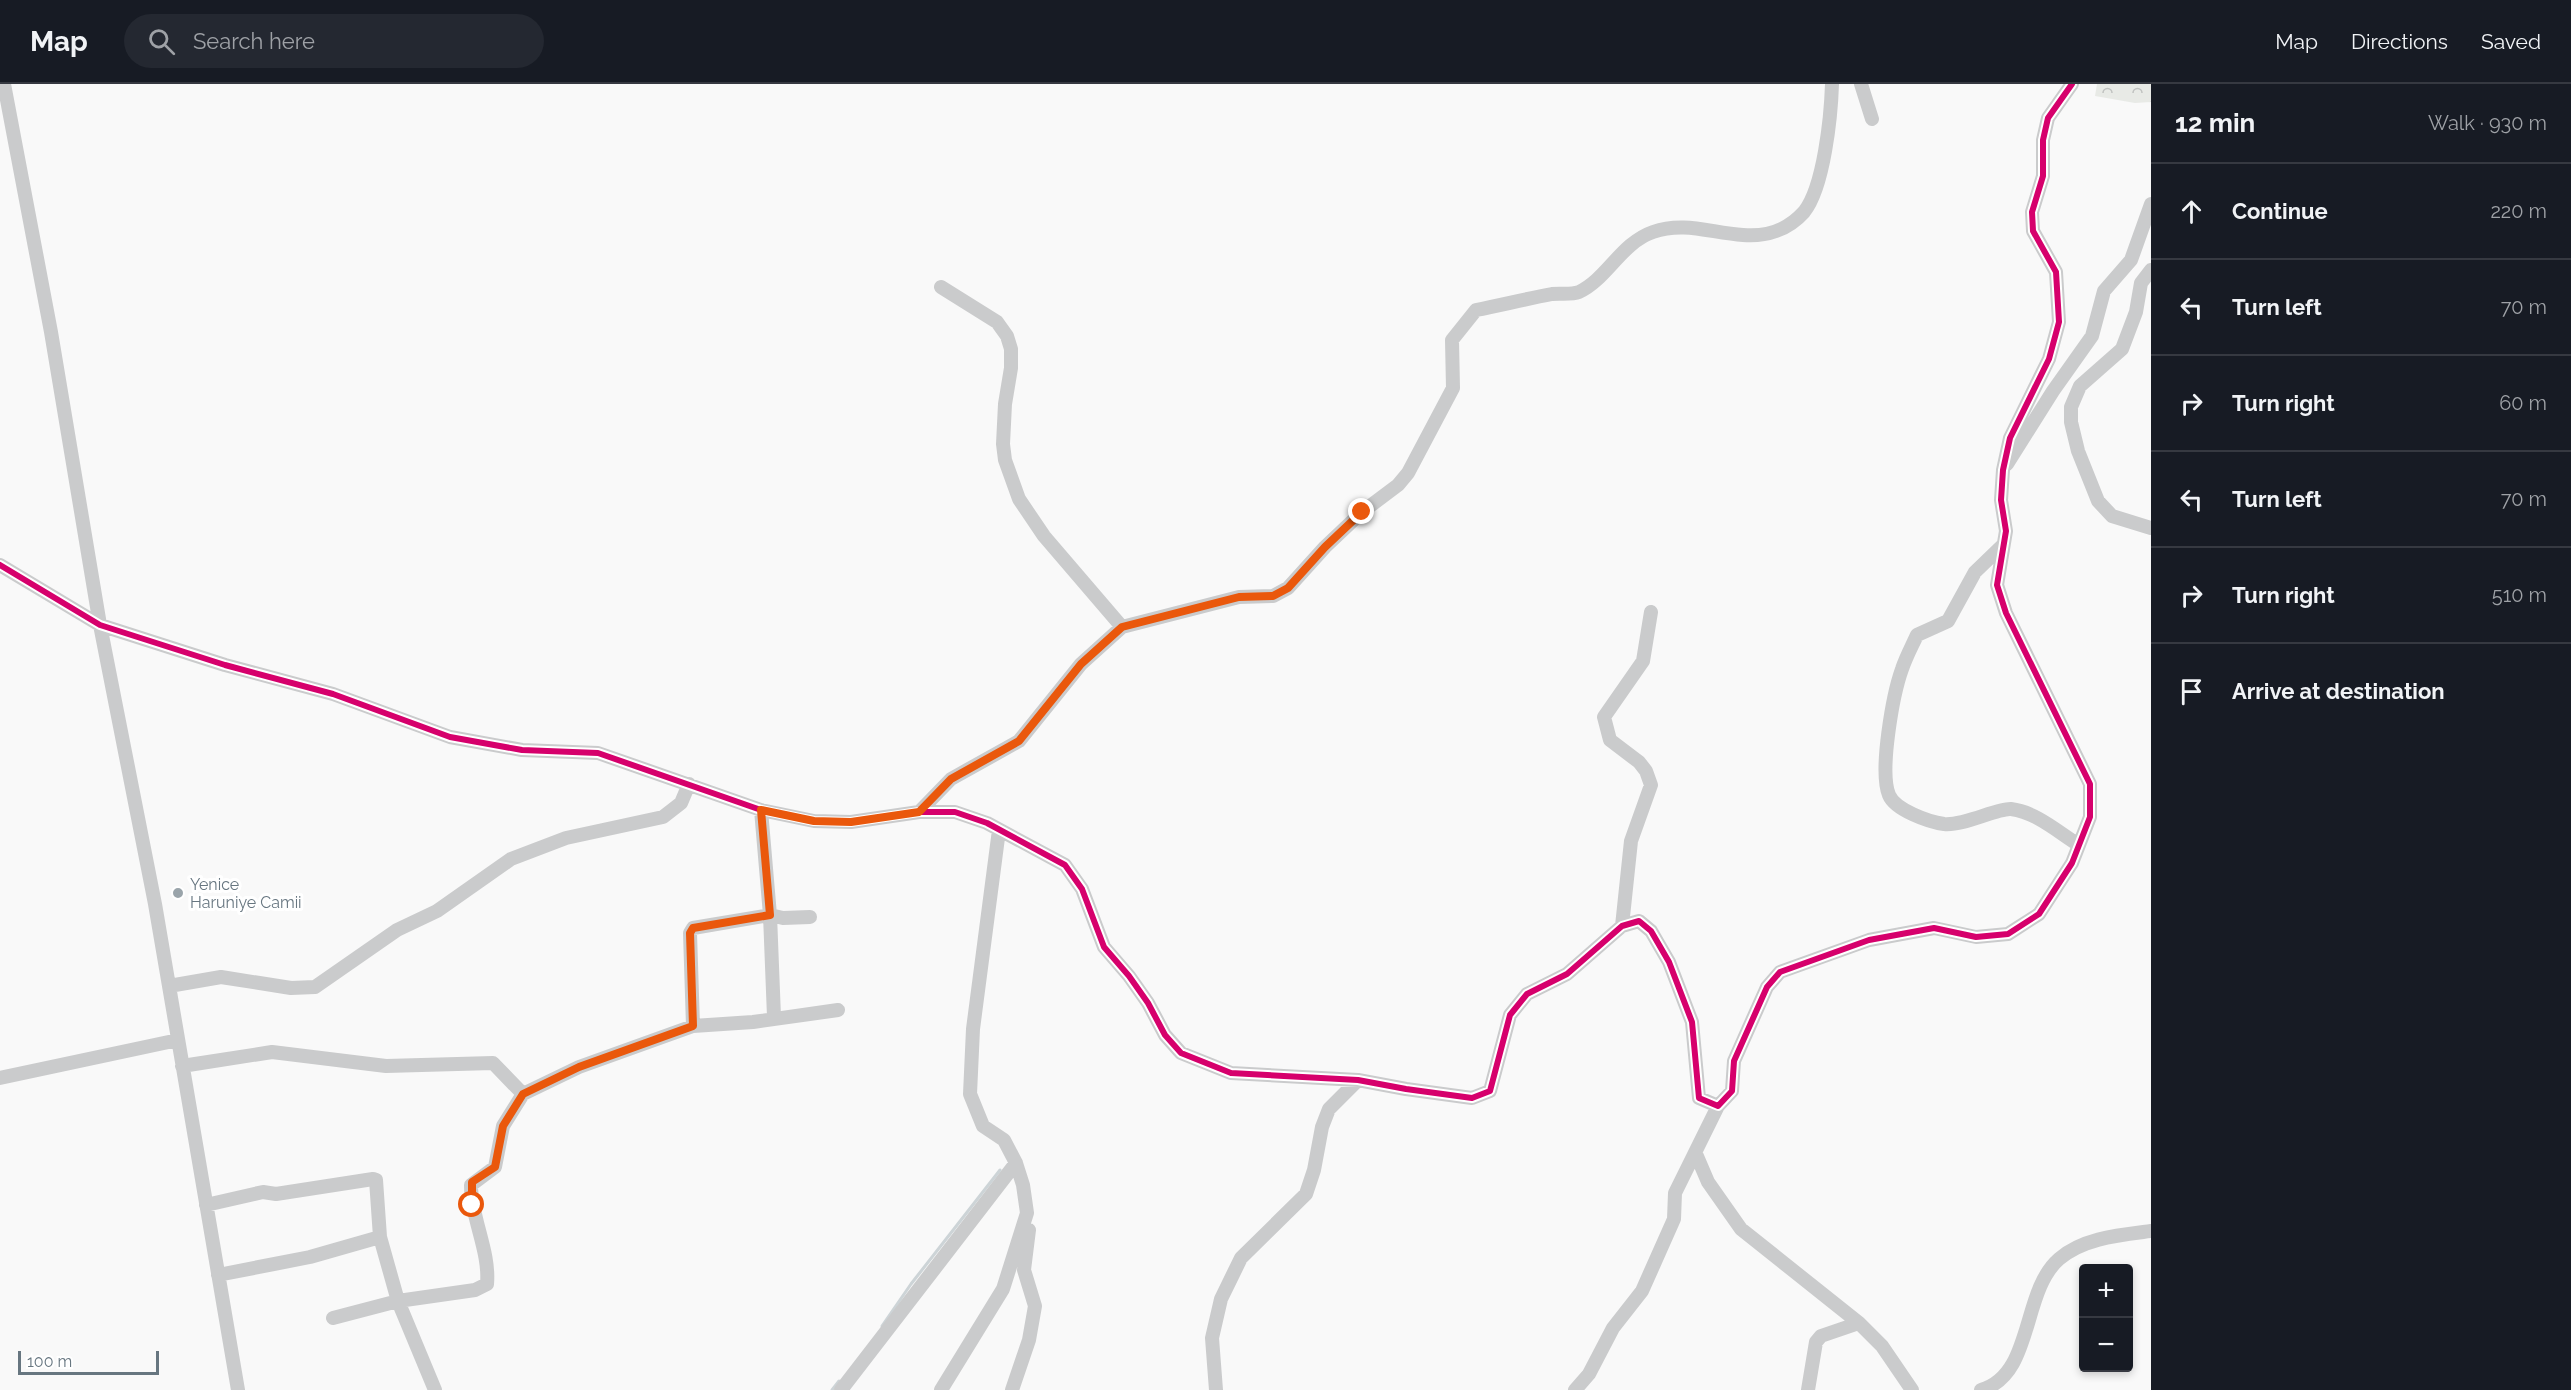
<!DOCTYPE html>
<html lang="en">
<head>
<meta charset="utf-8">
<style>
  body { margin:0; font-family:Raleway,sans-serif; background:#242831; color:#f1f3f6 }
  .controls { position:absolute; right:18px; bottom:18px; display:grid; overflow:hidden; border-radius:6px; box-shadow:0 3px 9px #0003 }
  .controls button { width:54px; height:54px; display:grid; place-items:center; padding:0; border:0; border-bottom:2px solid #363941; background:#171b24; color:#f1f3f6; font:30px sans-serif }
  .scale { position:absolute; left:18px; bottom:15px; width:141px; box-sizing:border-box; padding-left:6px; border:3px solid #677680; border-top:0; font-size:16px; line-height:21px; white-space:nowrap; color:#677680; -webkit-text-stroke:4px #fff; paint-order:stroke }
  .stop { position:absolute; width:18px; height:18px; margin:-14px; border:4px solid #ea580c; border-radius:50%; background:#fff }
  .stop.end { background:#ea580c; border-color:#fff; box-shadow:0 2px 6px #0008 }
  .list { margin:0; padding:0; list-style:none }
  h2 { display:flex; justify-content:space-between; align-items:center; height:78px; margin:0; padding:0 24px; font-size:26px }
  h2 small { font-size:20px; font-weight:400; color:#9ea1a6 }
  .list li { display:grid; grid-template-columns:39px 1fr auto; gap:18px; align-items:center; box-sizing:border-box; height:96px; padding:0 24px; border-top:2px solid #363941 }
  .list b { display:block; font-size:22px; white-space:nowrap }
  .list em { font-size:20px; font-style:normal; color:#9ea1a6 }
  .icon { flex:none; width:33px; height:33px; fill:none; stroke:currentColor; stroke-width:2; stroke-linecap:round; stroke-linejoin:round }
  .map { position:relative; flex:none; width:2151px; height:1306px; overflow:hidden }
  header { display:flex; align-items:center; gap:36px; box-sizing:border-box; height:84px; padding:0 30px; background:#171b24; border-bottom:2px solid #363941 }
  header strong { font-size:28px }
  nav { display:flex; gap:33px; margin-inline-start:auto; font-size:21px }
  .search { width:420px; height:54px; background:#242831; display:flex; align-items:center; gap:15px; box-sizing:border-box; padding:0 21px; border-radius:33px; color:#9ea1a6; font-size:22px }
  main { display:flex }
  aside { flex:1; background:#171b24 }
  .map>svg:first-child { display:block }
  .forest { fill:url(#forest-crowns) }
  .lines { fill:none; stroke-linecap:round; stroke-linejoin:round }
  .stream { stroke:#cdd4d7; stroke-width:3 }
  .minor { stroke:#cacbcc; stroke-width:14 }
  .cycleway-casing { stroke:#fff; stroke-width:10 }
  .cycleway { stroke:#d6006c; stroke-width:6 }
  .route { stroke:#ea580c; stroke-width:8 }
  .poi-dot { fill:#9aa4aa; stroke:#fff; stroke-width:2 }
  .labels { text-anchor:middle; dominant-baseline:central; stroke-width:6; stroke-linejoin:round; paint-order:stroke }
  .poi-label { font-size:16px; fill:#677680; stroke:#fff; text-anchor:start }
</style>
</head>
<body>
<header>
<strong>Map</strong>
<div class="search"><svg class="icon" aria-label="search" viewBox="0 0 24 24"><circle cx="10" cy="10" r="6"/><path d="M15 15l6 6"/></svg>Search here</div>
<nav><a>Map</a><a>Directions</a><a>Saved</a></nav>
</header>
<main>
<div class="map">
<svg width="2151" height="1306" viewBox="0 0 2151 1306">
  <defs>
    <pattern id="forest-crowns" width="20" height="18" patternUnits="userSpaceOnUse" patternTransform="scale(1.5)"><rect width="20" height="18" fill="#e8eae6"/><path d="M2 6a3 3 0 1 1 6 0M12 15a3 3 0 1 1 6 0" fill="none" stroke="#c0c2c0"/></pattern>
  </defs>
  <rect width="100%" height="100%" fill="#f9f9f9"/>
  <path class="forest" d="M2097,0h54v18l-16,1 -40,-7z"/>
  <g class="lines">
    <path class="stream" d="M882,1242l29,-42 89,-114
      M832,1306l7,-9"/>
    <path class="minor" d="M4,0l47,248 49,293 55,279 83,486
      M1861,0l11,35
      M2151,186l-10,13 -5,29 -14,37 -42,37 -9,21v15l7,29 20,50 14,15 39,12
      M941,203l56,35 10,14 4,13v19l-6,36 -2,40 2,16 14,39 25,37 78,91
      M2007,380l46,-73 39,-55 12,-45 27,-31 20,-56
      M2003,461l-28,27 -27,49 -31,14c-5,11 -11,22 -15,34 -9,25 -23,102 -13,126 6,15 40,27 55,29 20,2 53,-16 67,-15 25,3 47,23 68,36
      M0,481l100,60 125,40 108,29 117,43 72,13 76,3 163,57 53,11 37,1 68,-10h36l32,11 78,42 17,24 22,58 25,29 19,27 17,32 16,18 50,20 127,7 48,9 66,9 18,-7 20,-76 17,-21 40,-20 55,-48 17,-5 12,10 18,31 23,60 7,76 19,8 14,-15 2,-30 33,-74 13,-15 89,-32 65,-12 42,9 32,-3 31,-20 33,-51 18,-46v-33l-84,-171 -9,-28 9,-54 -5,-31 2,-30 7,-32 39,-79 10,-37 -3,-50 -23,-41 -1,-19 11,-36v-36l5,-22 24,-34
      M761,726l9,105 4,102
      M919,728l32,-33 68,-38 62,-77 41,-37 117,-30 34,-1 15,-8 37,-41 37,-35 36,-27 10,-12 45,-85 -1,-48 24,-30c25,-5 50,-11 76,-16 8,-1 19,1 27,-2 28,-13 42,-49 74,-60 31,-11 58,1 90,3 23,2 45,-5 61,-23 20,-25 27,-96 28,-128
      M1622,842l9,-85 20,-56 -5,-14 -7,-9 -29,-22 -6,-23 39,-56 8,-49
      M169,902l52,-9 70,11 24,-1 82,-57 40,-19 74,-52 55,-21 97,-21 18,-14 8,-19
      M693,942l-3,-93 3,-5 77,-13 13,3 27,-1
      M182,982l90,-14 114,14 107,-3 30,31
      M0,994l178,-38
      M1696,1070l12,28 33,47 118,94 23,23 30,44
      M206,1121l57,-13 13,2 97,-15 3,1 4,57 18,64 37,89
      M218,1191l92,-18 70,-20
      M333,1234l65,-17 77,-11 12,-6c3,-33 -16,-66 -16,-99l24,-18 8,-41 20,-32 56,-27 114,-41 60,-4 85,-12
      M841,1306l175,-227
      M941,1306l62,-101 24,-76 -4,-28 -7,-22 -12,-23 -21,-14 -13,-32 3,-65 26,-199
      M1012,1306l17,-50 6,-34 -11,-36 5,-40
      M1216,1306l-4,-52 9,-39 20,-41 65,-64 8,-24 8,-43 7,-18 29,-29
      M1575,1306l14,-16 24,-46 29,-37 32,-72 1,-26 43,-87
      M1808,1306l8,-48 5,-6 38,-13
      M1981,1306c53,-15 40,-98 78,-131 24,-21 61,-24 92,-28"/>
    <g class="cycleway-casing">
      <path id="cycleway" d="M0,481l100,60 125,40 108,29 117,43 72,13 76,3 163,57 53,11 37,1 68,-10h36l32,11 78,42 17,24 22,58 25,29 19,27 17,32 16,18 50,20 127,7 48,9 66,9 18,-7 20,-76 17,-21 40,-20 55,-48 17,-5 12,10 18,31 23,60 7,76 19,8 14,-15 2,-30 33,-74 13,-15 89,-32 65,-12 42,9 32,-3 31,-20 33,-51 18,-46v-33l-84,-171 -9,-28 9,-54 -5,-31 2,-30 7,-32 39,-79 10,-37 -3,-50 -23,-41 -1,-19 11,-36v-36l5,-22 24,-34"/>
    </g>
    <use href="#cycleway" class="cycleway"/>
  </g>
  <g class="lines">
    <path class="route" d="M472,1121v-23l23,-15 8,-41 20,-32 56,-27 114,-41 -3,-93 3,-5 77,-13 -9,-105 53,11 37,1 68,-10 32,-33 68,-38 62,-77 41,-37 117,-30 34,-1 15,-8 37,-41 37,-35"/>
  </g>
  <circle class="poi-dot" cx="178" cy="809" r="6"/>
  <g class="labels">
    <g class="poi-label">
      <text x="190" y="800">Yenice<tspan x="190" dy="18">Haruniye Camii</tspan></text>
    </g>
  </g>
</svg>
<div class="controls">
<button>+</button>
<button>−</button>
</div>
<div class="scale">100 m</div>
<div class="stop" style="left:472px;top:1121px"></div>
<div class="stop end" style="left:1362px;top:428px"></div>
</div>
<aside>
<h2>12 min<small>Walk · 930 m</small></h2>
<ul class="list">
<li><svg class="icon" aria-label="ahead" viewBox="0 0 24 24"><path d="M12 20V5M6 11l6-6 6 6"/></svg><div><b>Continue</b></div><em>220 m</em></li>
<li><svg class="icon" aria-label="left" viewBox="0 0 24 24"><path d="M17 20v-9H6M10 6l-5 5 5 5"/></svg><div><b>Turn left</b></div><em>70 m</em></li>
<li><svg class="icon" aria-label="right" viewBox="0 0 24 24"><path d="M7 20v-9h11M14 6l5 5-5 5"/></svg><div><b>Turn right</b></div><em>60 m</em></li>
<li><svg class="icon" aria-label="left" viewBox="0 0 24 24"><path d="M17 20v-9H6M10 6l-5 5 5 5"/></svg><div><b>Turn left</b></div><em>70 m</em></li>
<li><svg class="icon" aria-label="right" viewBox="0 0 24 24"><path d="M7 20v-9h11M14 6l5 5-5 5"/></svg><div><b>Turn right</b></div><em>510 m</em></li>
<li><svg class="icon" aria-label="arrive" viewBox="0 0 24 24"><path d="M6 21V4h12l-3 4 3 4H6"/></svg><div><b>Arrive at destination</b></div></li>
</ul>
</aside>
</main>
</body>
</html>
